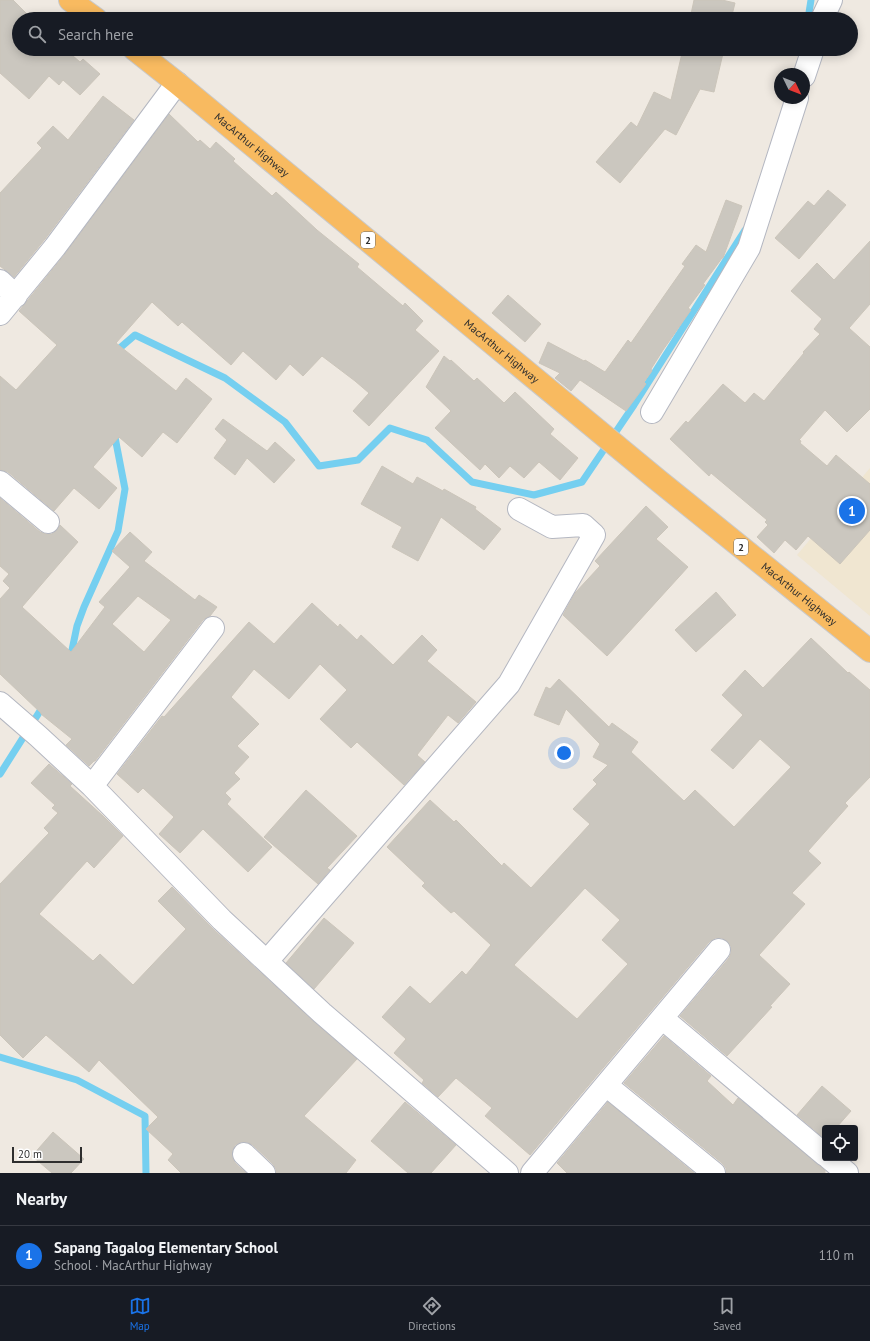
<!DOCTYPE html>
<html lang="en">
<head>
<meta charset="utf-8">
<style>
  body { margin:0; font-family:"PT Sans",sans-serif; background:#242831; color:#f1f3f6 }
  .controls { position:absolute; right:12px; bottom:12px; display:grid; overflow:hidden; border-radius:4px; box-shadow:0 2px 10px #0003 }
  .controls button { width:36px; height:36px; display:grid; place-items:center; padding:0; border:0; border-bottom:1px solid #363941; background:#171b24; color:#f1f3f6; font:20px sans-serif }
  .compass { position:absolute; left:774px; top:68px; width:36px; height:36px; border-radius:50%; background:#171b24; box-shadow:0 2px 10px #0003; rotate:133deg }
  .scale { position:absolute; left:12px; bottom:10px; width:70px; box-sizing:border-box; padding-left:4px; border:2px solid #2e2e2e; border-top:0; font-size:11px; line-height:14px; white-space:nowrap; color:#2e2e2e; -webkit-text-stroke:3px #fff; paint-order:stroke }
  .you { position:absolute; left:564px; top:753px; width:14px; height:14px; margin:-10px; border:3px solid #fff; border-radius:50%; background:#1a73e8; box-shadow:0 0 0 6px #1a73e833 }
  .badge { display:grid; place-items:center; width:26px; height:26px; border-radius:50%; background:#1a73e8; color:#fff; font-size:13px; font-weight:700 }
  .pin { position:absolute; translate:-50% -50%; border:2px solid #fff; box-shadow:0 1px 4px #0006 }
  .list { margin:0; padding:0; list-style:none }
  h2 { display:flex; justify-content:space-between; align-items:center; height:52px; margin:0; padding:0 16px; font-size:17px }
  h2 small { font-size:13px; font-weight:400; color:#9ea1a6 }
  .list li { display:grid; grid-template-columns:26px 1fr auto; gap:12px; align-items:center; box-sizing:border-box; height:60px; padding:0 16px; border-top:1px solid #363941 }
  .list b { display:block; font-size:15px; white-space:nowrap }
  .list p { margin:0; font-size:13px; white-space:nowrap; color:#9ea1a6 }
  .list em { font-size:13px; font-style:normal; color:#9ea1a6 }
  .icon { flex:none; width:22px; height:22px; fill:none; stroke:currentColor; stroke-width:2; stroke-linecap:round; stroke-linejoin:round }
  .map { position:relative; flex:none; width:870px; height:1173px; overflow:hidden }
  .search { position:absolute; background:#171b24; box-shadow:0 2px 10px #0003; left:12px; right:12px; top:12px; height:44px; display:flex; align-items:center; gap:10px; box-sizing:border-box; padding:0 14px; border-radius:22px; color:#9ea1a6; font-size:15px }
  .sheet { height:112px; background:#171b24 }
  nav { display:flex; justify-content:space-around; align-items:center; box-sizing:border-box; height:56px; border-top:1px solid #363941; background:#171b24; font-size:11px; color:#9ea1a6 }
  nav a { display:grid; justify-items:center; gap:2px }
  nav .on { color:#1a73e8 }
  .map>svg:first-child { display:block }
  .education { fill:#f0e6d1 }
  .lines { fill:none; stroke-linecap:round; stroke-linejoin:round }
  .stream { stroke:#75cff0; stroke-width:7 }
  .building { fill:#cbc7bf; stroke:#cbc5ba; fill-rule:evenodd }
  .minor-casing { stroke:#b4b7c1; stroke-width:24 }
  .trunk-casing { stroke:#c9c9c9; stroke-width:24 }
  .minor { stroke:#fff; stroke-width:22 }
  .trunk { stroke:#f8ba60; stroke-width:22 }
  .labels { text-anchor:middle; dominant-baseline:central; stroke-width:3; stroke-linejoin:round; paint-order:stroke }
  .shield { fill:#fff; stroke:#6d6d6d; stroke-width:1 }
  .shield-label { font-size:10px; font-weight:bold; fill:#2e2e2e }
  .street-label { font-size:11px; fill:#2e2e2e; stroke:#fff }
</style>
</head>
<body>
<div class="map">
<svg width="870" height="1173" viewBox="0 0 870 1173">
  <rect width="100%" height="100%" fill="#efe9e1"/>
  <path class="education" d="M870,468v148l-73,-61z"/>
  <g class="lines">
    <path class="stream" d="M808,19l3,-19
      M114,353l21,-18 90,43 60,44 34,44 39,-6 32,-32 37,12 45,42 62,13 48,-13 52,-77 111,-175
      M67,660l5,-10 5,-24 7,-19 34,-76 7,-42 -11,-57
      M0,774l40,-63 2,-8
      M0,1057l77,23 68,36 1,57"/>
  </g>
  <path class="building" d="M0,0h13l15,15 -4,4h-5v30h46l15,13 3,-3 17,15 -20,21 -17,-15 -4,5 -10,-9 -20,23 -29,-26z
    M694,0h28l13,3 -4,16h-41z
    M683,49h41l-10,43 -14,-3 -24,46 -11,-6 -45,54 -24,-21 35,-40 6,5 17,-35 17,8z
    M103,96l31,24 -89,119 -31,38 -14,-11v-73l42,-45 -5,-5 16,-17 15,14z
    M169,114l29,28 2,-2 10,9 6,-7 19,17 -2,2 39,35 4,-4 41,38 42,34 -2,3 46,39 2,-3 18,18 -8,9 24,21 -70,75 -16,-15 16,-18 -14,-12 -33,-25 -19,20 -13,-12 -14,16 -33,-29 -12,14 -49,-43 -4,4 -26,-24 -36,41 60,48 10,-13 26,21 -35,44 -14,-11 -21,25 -23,-20 -26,30 24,21 -18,21 -25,-21 -20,23 -46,-39 -8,-2v-94l16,14 41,-45 -38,-34 46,-57z
    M828,190l18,15 -47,54 -24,-21 33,-37 6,5z
    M726,200l16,6 -19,52h-1l-19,26 2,1 -17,23 3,2 -28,40 -12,19 1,2 -8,11 2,2 -20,27 -46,-31 -9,11 -16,-13 5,-5 -21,-10 9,-21 36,19 1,-1 20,12 23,-32 3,3 54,-77 -3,-2 14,-19 10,7z
    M870,241v63l-21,24 21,19v62l-23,23 -22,-22 -26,30 2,1 -1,2 27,23 9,-11 34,29v46l-30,34 -32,-28 -12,14 -11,-10 -11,13 -17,-16 11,-12 -3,-3 2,-2 -56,-47 -2,3 -39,-37 16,-18 2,2 35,-39 22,19 9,-10 10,8 40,-48 -1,-1 17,-18 -6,-5 8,-10 -31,-28 26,-28 17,17z
    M508,295l33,29 -16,18 -33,-29z
    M444,356l6,5 1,-1 23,21 3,-3 27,25 11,-11 39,37 -4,5 28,24 -18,22 -21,-18 -15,16 -14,-12 -11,12 -14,-14 -5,6 -45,-42 16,-17 -25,-24z
    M223,419l44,32 8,-9 20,18 -21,23 -27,-25 -12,17 -21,-17 13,-18 -12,-11z
    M382,466l31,18 4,-7 26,14 1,-2 32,18 -1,2 26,20 -17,21 -43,-33 -23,44 -26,-14 10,-20 -41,-23z
    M0,498l40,34 6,2h6l5,-4 3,-5 18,17 -56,65 49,45 34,-45 -6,-5 31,-35 -18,-16 18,-19 22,20 -8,9 51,39 4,-5 18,12 -7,9 -7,4 -108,141h-1l-5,5 -23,-21 6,-6 -31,-25v-1l-41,-39v-75l10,-11 -7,-7 6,-7 -9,-8zM138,596l33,24 -27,32 -32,-28z
    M646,506l22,21 -12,12 32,28 -81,89 -44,-41 12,-22 25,-27 -5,-5z
    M716,592l20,23 -40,37 -21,-22z
    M312,603l26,24 2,-3 17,16 4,-5 32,30 29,-30 15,15 -10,11 49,41 -18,21 -10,-8 -31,40 8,7 -21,23 -47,-43 -6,6 -31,-29 27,-29 -27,-26 -31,35 -35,-30 -23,28 28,27 -22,22 12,11 -15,16 6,6 -15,14 6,6 -4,5 45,43 -24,25 -45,-43 -23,24 -21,-19 15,-17 -31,-29 -5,5 -21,-19 45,-58 2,1 85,-95 25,22z
    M811,638l37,35 1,-1 21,18v87l-25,26 3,3 -40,45 13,12 -29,30 13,11 -46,51 31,29 -20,22 2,1 -45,49 -47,-40 49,-58 2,-5v-7l-4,-5 -5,-3h-7l-6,4 -179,213 -45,-39 7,-8 -36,-30 -18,19 -16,-14 2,-3 -30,-27 12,-14 -24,-22 28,-31 20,18 32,-33 4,4 25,-30 -37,-34 -3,2 -29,-27 3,-3 -38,-36 43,-47 24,22 2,-2 46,46 2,-3 27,25 59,-64 -17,-15 24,-25 -4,-4 15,-15 -15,-8 7,-13 -34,-35 -7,16 -25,-10 12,-28 4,2 9,-10 50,48 3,-4 26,19 -7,10 53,49 11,-11 39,37 57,-60 -31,-28 -27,30 -22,-19 32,-35 -21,-20 23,-25 18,18zM585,888l35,32 -18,20 26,24 -51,55 -63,-54z
    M49,764l23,20 -2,2 33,30 20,20 -29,32 -7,-7 -48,53 54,47 7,-7 33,31 53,-56 -28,-28 14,-14 41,42 101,93 43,37 -53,57 52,44 -10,13h-70v-4l-3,-5 -20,-19 -6,-3h-6l-6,3 -3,6v6l3,6 11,10h-65l-13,-13 5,-6 -27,-25 12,-12 -59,-57 -10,12 -43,-37 -23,23 -23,-23v-151l49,-51 -5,-5 14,-15 -6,-5 3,-3 -24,-22z
    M306,790l51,46 -30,32 3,2 -12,14 -54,-47z
    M324,918l30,25 -40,46 -28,-26z
    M664,1036l47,40 -4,5 26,24 5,-7 82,68 5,5v2h-99v-5l-4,-5 -98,-80z
    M822,1086l29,25 -15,17h-11v11l-28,-24z
    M405,1102l51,43 -25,28h-23l-37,-32z
    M608,1102l86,71h-127l-10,-10z
    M53,1132l31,27 -13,14h-19l-20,-17z"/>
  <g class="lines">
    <g class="minor-casing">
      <path id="minor" d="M822,19l9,-19
        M804,76l9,-27
        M0,281l16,15
        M0,314l55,-67 122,-164
        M652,412l97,-164 48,-150
        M0,482l48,40
        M0,703l38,33 54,50 130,134 100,93 185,160
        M92,786l121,-158
        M267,961l242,-277 85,-149 -11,-10 -31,2 -33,-18
        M662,1018l163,137
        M606,1085l108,88
        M244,1154l20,19
        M829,1158l18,15
        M532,1173l187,-223"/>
    </g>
    <g class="trunk-casing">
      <g id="trunk">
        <path d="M70,0l26,19"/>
        <path id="s1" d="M134,49l43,34 482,398 211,170"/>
      </g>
    </g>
    <use href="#minor" class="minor"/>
    <use href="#trunk" class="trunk"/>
  </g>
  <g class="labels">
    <g class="shield">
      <rect x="361" y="232" width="14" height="16" rx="3"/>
      <rect x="734" y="539" width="14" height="16" rx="3"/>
    </g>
    <g class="shield-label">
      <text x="368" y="240">2</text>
      <text x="741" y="547">2</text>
    </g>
    <g class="street-label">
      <text stroke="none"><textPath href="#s1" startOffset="152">MacArthur Highway</textPath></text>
      <text stroke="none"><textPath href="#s1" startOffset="476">MacArthur Highway</textPath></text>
      <text stroke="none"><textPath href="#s1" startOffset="860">MacArthur Highway</textPath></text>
    </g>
  </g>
</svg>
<div class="controls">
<button><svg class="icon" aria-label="locate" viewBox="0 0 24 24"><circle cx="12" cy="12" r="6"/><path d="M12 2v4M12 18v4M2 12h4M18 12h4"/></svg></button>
</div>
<svg class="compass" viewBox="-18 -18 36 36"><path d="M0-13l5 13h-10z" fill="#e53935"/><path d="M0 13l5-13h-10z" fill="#9ea1a6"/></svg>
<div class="scale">20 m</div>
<div class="you"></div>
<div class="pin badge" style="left:852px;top:511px">1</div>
<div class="search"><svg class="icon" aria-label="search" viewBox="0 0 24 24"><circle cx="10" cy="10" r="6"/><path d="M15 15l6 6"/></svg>Search here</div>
</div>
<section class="sheet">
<h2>Nearby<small></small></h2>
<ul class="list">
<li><span class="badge">1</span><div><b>Sapang Tagalog Elementary School</b><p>School · MacArthur Highway</p></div><em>110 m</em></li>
</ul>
</section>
<nav>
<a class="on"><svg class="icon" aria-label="map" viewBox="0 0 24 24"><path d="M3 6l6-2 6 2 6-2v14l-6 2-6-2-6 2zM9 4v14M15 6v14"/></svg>Map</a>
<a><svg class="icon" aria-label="directions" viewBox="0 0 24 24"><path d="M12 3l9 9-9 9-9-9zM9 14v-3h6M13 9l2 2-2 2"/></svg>Directions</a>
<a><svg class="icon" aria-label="saved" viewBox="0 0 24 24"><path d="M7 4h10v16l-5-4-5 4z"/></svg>Saved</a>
</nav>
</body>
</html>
